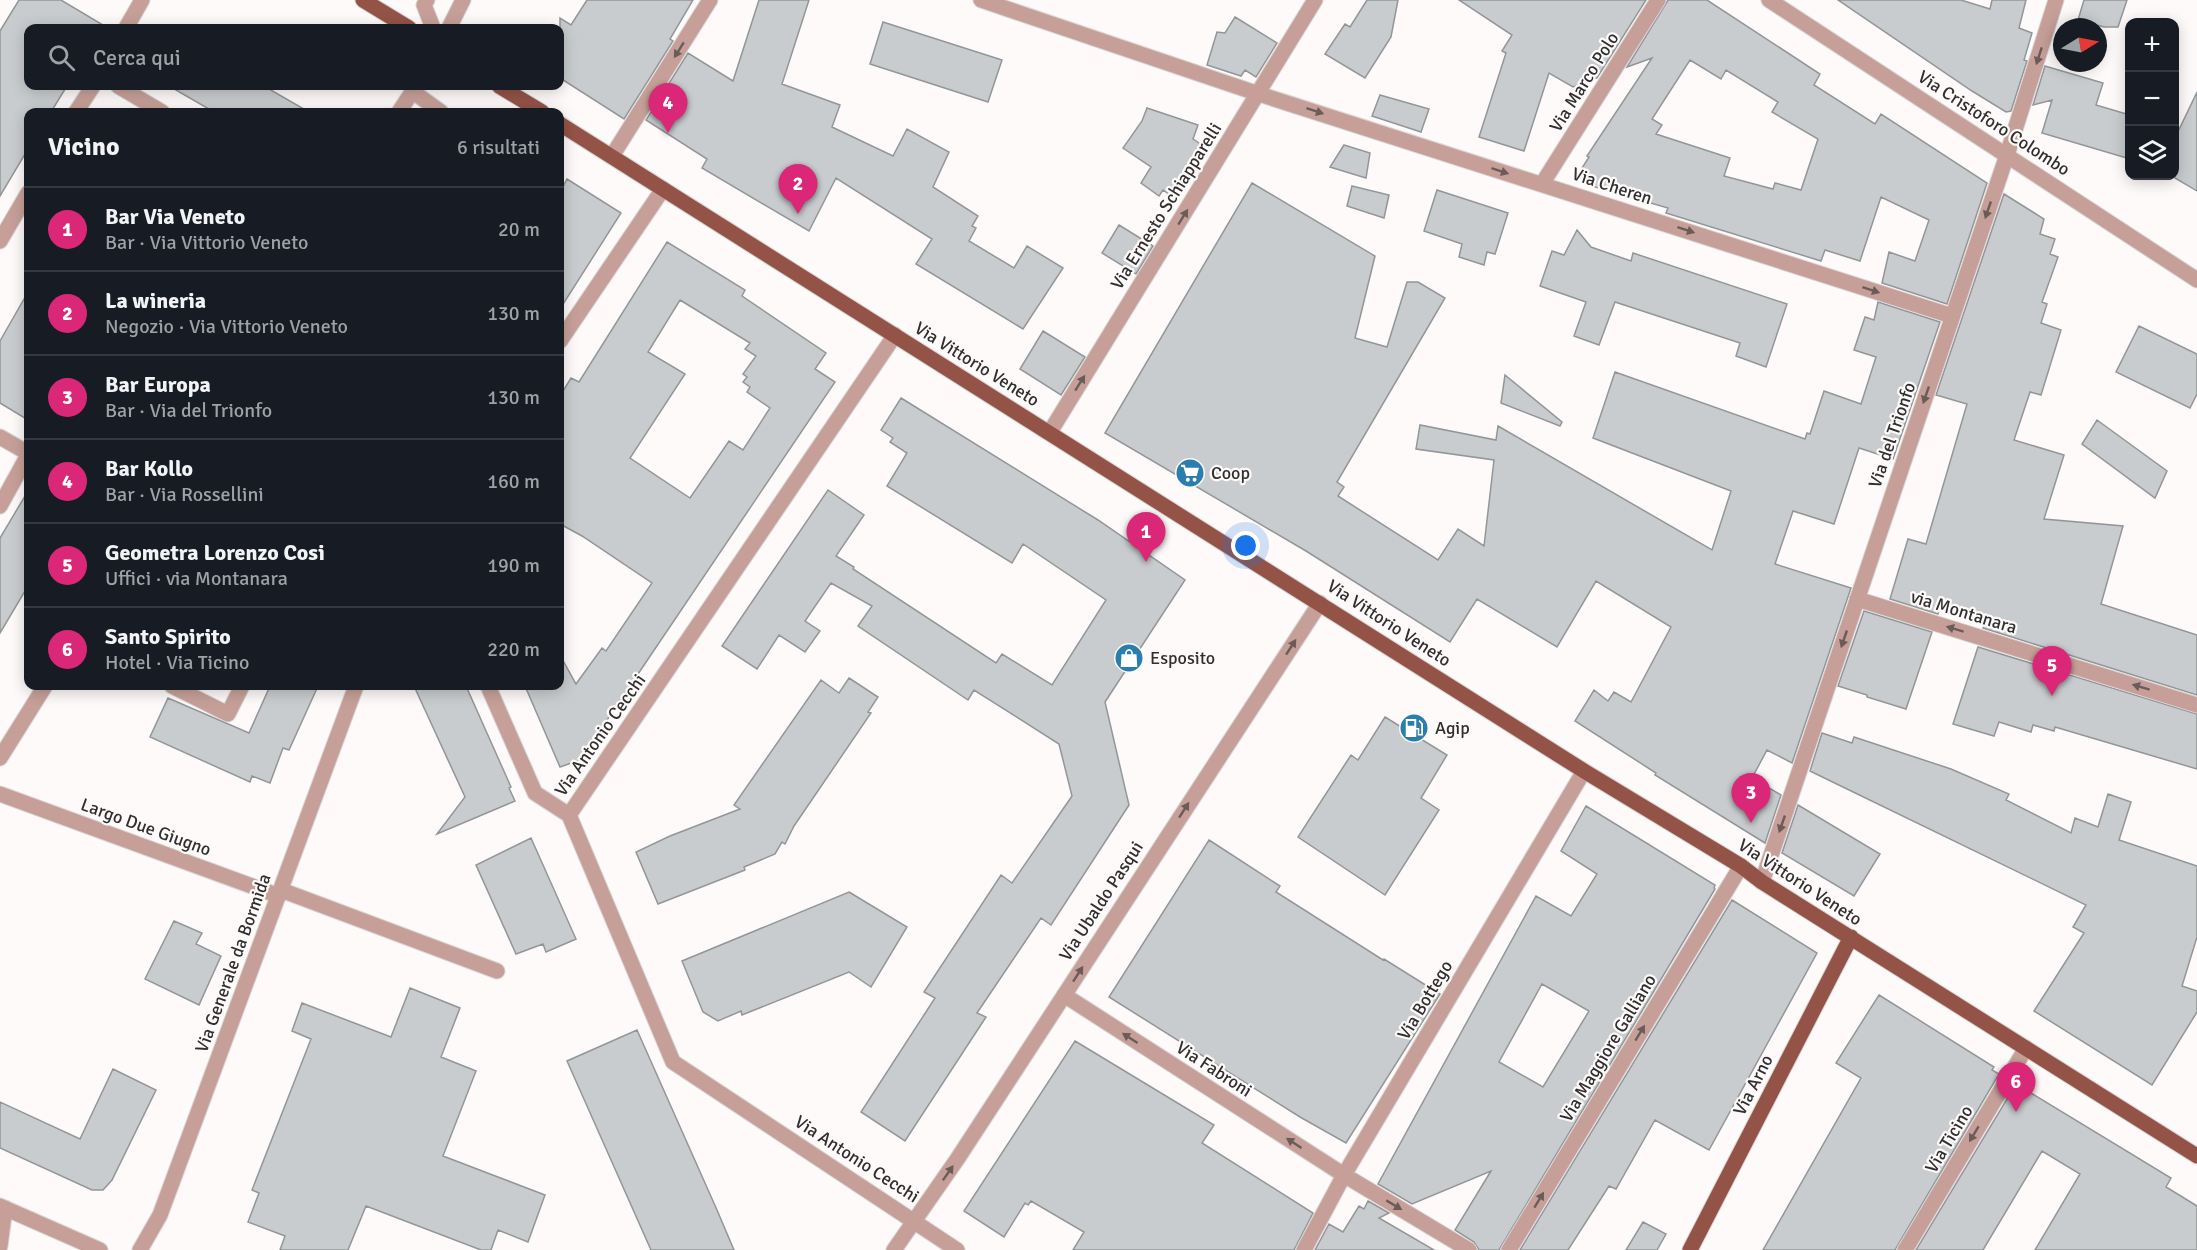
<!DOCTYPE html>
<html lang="it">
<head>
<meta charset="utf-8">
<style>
  body { margin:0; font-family:Signika,sans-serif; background:#242831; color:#f1f3f6 }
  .controls { position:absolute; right:18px; top:18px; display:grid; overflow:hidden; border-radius:12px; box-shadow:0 3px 15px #0003 }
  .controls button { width:54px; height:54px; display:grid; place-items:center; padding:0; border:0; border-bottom:2px solid #363941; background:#171b24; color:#f1f3f6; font:30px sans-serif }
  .compass { position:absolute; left:2053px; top:18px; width:54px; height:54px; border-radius:50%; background:#171b24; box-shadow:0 3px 15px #0003; rotate:80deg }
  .you { position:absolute; left:1246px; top:546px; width:21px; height:21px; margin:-15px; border:4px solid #fff; border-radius:50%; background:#1a73e8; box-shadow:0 0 0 9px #1a73e833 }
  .badge { display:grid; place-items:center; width:39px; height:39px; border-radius:50%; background:#db2777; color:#fff; font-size:20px; font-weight:700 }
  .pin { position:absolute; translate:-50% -50px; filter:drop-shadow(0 2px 3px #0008) }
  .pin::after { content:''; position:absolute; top:32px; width:21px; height:18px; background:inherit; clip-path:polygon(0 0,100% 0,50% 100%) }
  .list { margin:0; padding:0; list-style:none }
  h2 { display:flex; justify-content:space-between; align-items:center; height:78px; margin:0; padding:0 24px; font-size:26px }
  h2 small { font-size:20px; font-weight:400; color:#9ea1a6 }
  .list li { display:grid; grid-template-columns:39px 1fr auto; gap:18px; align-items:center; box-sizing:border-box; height:84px; padding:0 24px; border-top:2px solid #363941 }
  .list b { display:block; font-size:22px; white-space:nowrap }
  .list p { margin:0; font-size:20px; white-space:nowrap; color:#9ea1a6 }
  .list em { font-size:20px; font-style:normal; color:#9ea1a6 }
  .icon { flex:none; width:33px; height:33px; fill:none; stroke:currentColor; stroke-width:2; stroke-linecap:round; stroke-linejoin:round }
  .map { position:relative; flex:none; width:2197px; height:1250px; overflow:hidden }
  .search { position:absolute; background:#171b24; box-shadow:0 3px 15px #0003; left:24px; top:24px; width:540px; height:66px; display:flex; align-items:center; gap:15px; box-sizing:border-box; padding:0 21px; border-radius:12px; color:#9ea1a6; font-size:22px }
  .panel { position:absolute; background:#171b24; box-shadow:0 3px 15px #0003; left:24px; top:108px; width:540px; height:582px; border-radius:12px }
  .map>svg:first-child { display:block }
  .building { fill:#c9ccce; stroke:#939698; stroke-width:1.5; fill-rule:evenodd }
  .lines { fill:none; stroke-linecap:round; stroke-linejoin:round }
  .minor-casing { stroke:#d9d5d5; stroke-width:17 }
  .major-casing { stroke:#d9d5d5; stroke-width:17 }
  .minor { stroke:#c6a098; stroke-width:15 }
  .major { stroke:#945347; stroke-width:15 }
  .oneway { fill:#6c5c59 }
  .labels { text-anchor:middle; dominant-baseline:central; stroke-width:4.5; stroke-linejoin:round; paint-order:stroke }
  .street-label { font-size:18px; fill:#302f2f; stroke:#fefaf9 }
  .poi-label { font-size:18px; fill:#302f2f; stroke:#fefaf9; text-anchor:start }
</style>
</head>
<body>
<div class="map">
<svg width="2197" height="1250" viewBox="0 0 2197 1250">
  <rect width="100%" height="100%" fill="#fefaf9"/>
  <path class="building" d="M19,0h42l47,28h-80v58h39l-16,26h-23v37l-28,47v-165z
    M587,0h106l-23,39 3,2 -49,78 -64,-41v-60l11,7z
    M759,0h50l-27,84 58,21 -8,22 61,29 14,-27 42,23 -16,35 45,29 -6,10 4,2 -7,13 45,27 13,-22 36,22 -40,61 -107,-65 16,-25 -96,-61 -27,53 -107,-63 5,-9 -61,-39 42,-67 45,28z
    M1367,0h31l-7,37 -26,41 -40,-24 20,-30 5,3z
    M1459,0h187l-49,78 -24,9 -24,-14 -25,78 -45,-14 27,-84 -4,-2 10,-16z
    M1668,0h39l113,74 -6,11 61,39 6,-10 106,69 -40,121 -65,-21 7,-31 26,9 14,-41 -48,-23 -21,64 -35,-11 -4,11 -155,-48 2,-5 -80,-23 -6,-17 7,-11 -2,-1 65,-98 -25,9zM1690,60l31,19 5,-9 52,32 -6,10 46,27 -17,51 -26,-7 -2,6 -49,-13 6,-18 -74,-24 6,-9 -10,-6z
    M1838,0h123l29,9 2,-9h34l-7,28 13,5 -8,27 3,1 -16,50 -5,1 -34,-21z
    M2084,0h43l-9,27h-14l-26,-7z
    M1235,17l42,26 -21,34 -11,-7 -4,6 -34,-11 10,-33 8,1z
    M883,22l119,38 -14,42 -118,-38z
    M2045,66l58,17 -7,22 34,10v44l-88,-26 10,-33 -19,5z
    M169,86h95l45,26h-95z
    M2197,92v99l-22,-13v-40z
    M1380,95l49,14 -8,23 -49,-16z
    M1147,108l51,17 -5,14 15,10 -31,51 -14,-10 -4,6 -18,-13 10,-16 -28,-19 19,-27z
    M1344,145l26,8 -4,25 -36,-11z
    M567,179l54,34 -61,96v-117z
    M1252,183l123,73 -20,82 32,9 20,-65h11l27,16 -108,184 7,5 -6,9 100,64 20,-31 26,17 10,-86 -78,-11 4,-24 76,15 2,-14 214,124 19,-59 -138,-53 22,-66 190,67 2,-6 3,1 14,-43 37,13 15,-47 -22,-7 11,-33 9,3 4,-18 62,20 -47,137 -34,-11 -25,76 -41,-13 -18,53 76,24 -59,175 -25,-13 -15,28 29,17 -16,48 -110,-68 1,-2 -81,-52 19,-31 14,11 6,-9 17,10 40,-75 -75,-46 -39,66 -80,-48 -27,43 -144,-91 -201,-118z
    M1352,186l37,9 -5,23 -37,-12z
    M1437,190l71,23 -13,41 -8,-2 -3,13 -25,-8 3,-13 -38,-13z
    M2004,194l40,25 -4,15 15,5 -5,15 8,3 -16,45 5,2 -6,19 20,7 -20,65 -11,-3 -16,48 50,15 -20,64 79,7 -22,78 96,31v60l-214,-67 3,-8 -46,-15 -2,9 -48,-15 18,-60 18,5 41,-140 -31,-9z
    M1119,225l34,21 -17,28 -34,-21z
    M1577,230l14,17 40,14 2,-8 154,51 -21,63 -30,-11 4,-13 -125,-41 -16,43 -25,-9 12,-34 -46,-16 12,-35 12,4z
    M667,242l78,48 -3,6 84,57 -11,16 20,13 -255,378 -20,7 -35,-81h35v-31l16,29 26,-36 4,3 46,-68 -70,-47 -22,-12v-128l11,-18 8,4zM680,300l70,43 -5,6 11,7 -13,18 4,3 -4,5 7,5 -3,5 23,16 -27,42 -14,-9 -39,57 -60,-40 55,-84 -37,-22z
    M28,292v128l-28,-17v-62z
    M2139,326l58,28v40l-7,14 -74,-36z
    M1043,331l42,26 -24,38 -41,-26z
    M1505,375l57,47 -2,4 -59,-23z
    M901,398l197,122 87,60 -80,122 24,103 -78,120 -10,-7 -64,95 9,4 -81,124 -44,-29 74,-114 -11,-6 77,-117 11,8 60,-87 -13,-52 -85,-54 -6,10 -110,-74 14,-20 -41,-23 -26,38 15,10 -15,21 -26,-17 -22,34 -35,-23 106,-156 36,25 -28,41 18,11 -1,2 143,94 6,-9 50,31 54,-85 -83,-56 -11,19 -125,-77 20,-33 -17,-11 3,-4 -12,-8z
    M2097,420l70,51 -12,27 -73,-54z
    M28,491v95l-28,47v-95z
    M1864,611l68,21 -26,77 -39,-12v-2l-29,-9z
    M1978,647l219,67v55l-142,-42 -1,4 -21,-6 -2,7 -32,-10 -5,14 -41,-12z
    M849,678l29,19 -10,15 3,1 -77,113 -9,18 -3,-2 -7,12 -31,13 1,3 -87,34 -22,-52 34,-16 70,-27 -6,-4 87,-125 18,13z
    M270,686h48l-29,64 -6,-2 -13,35 -18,-7 -2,6 -100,-45 18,-39 81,35z
    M414,686h52l45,101 -2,1 6,13 -78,33 28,-37z
    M1385,717l62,38 -26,43 18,12 -54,85 -87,-58 53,-82 7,5z
    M1822,733l30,10 2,-6 97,32 58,25 -3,6 65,33 4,-15 23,9 10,-33 23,8 -12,38 78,26v71l-15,49 15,5v21l-45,73 -118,-74 50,-78 -11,-6 13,-22 -276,-134z
    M1798,805l82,49 -26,42 -72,-43z
    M1586,806l129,79 -1,3 1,1 -216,361h-20l-5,-8 -19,-12 36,-59 -79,33 -34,-20 158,-288 35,20 26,-42 -36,-23zM1542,984l47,27 -46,76 -44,-25z
    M531,838l45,101 -30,13 -3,-8 -27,10 -40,-89z
    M1209,840l71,46 -4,6 107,68 1,-1 56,35 -94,149 -46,-26 -191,-120z
    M849,892l58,35 -36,60 -22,-15 -107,43 -1,-4 -23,10 -15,-9 -21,-51z
    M1732,900l85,53 -108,197 -54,-30 -39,69 -7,-3 -41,64h-48z
    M174,921l28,12 -6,11 25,12 -22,49 -54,-26z
    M410,988l50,20 -19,49 35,14 -33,85 102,39 -17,47 -30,-12 -7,20h-10l-115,-44 -18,44h-68l5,-14 -37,-14 11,-29 -7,-3 59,-151 -19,-8 10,-28 89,34z
    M1879,995l115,72 -2,3 7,4 -104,176h-132l98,-172 -25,-15z
    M637,1030l80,180 17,40h-83l-84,-189z
    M1075,1041l139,84 -12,18 111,70 -19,37h-221l11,-18 -53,-31 -3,4 -3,-2 -21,34 -40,-26z
    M113,1069l43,21 -44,90 -9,10h-11l-92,-42v-46l80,37z
    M2016,1084l155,94 -5,9 31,19v44h-162l45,-76 -38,-23 -59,99h-67z
    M1368,1201l21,12 -10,5 55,32h-119l14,-26 14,8 16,-26 5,3z
    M1643,1222l23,12 -9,16h-31z"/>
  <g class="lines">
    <g class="minor-casing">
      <path id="minor" d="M427,0l-3,5 9,23
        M981,0l278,94 693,222
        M1769,0l428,280
        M126,28l16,-28
        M449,28l14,-28
        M118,86l44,26
        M412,91l29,21
        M76,112l17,-26
        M399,112l17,-26
        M612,156l98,-156
        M1542,184l116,-184
        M0,241l28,-48
        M895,335l-326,480 104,247 284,188
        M560,341l103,-152
        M1050,432l265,-432
        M0,437l28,16
        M0,506l28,-51
        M1857,599l340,106
        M172,686l56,28 14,-28
        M488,686l47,107 34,22
        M0,758l45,-72
        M0,794l279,102
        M1762,882l245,-727 49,-155
        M281,890l216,81
        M1064,995l280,180 125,75
        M0,1206l100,44
        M0,1246l5,-38
        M140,1250l20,-35 196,-529
        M894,1250l64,-92 362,-555
        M1304,1250l40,-75 240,-404
        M1509,1250l232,-384
        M1905,1250l121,-202"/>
    </g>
    <g class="major-casing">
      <path id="major" d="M363,0l46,28
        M499,86l43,26
        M560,124l1024,647 157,95 21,16 435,274
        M1690,1250l161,-313"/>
    </g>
    <use href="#minor" class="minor"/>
    <use href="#major" class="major"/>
  </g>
  <defs><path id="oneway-solid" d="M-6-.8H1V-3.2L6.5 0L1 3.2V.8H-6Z" transform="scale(1.5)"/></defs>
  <g class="oneway">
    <use href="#oneway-solid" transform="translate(679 50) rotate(122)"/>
    <use href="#oneway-solid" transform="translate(2039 56) rotate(108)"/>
    <use href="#oneway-solid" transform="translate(1315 111) rotate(18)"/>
    <use href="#oneway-solid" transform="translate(1500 171) rotate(18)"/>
    <use href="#oneway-solid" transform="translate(1988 210) rotate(109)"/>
    <use href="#oneway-solid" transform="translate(1183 217) rotate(-58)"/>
    <use href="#oneway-solid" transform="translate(1686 230) rotate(18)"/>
    <use href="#oneway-solid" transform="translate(1871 290) rotate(18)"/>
    <use href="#oneway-solid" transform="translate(1080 383) rotate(-58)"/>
    <use href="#oneway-solid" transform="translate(1926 395) rotate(109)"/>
    <use href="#oneway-solid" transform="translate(1955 629) rotate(-163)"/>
    <use href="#oneway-solid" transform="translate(1844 639) rotate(109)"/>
    <use href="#oneway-solid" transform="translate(1291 647) rotate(-57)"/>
    <use href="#oneway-solid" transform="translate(2141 687) rotate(-163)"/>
    <use href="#oneway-solid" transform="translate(1184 810) rotate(-57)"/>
    <use href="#oneway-solid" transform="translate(1782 824) rotate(109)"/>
    <use href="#oneway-solid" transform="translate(1078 974) rotate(-57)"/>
    <use href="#oneway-solid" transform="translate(1640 1033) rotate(-59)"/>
    <use href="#oneway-solid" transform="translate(1130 1038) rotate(-147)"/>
    <use href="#oneway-solid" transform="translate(1974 1134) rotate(121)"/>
    <use href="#oneway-solid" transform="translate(1294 1143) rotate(-147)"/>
    <use href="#oneway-solid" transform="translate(948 1173) rotate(-55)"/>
    <use href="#oneway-solid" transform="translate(1539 1200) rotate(-59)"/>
    <use href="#oneway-solid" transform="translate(1394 1205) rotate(31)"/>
  </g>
  <defs>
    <g id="supermarket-disc" transform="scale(1.5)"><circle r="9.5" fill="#297ead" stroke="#fefaf9"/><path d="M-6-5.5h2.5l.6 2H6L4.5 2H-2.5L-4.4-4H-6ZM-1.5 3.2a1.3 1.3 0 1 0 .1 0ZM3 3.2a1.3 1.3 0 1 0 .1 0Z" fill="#fff"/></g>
    <g id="shop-disc" transform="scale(1.5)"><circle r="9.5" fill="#297ead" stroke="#fefaf9"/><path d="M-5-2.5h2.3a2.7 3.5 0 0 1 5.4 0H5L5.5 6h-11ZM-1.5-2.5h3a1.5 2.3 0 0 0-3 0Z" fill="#fff"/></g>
    <g id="fuel-disc" transform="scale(1.5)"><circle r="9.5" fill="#297ead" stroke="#fefaf9"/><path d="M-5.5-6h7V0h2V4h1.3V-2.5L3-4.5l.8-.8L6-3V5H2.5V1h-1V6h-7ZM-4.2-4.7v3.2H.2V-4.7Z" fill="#fff"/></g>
  </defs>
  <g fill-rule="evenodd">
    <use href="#supermarket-disc" x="1190" y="473"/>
    <use href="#shop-disc" x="1129" y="658"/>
    <use href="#fuel-disc" x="1414" y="728"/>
  </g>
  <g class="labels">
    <g class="street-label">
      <text transform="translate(1584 82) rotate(-58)">Via Marco Polo</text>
      <text transform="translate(1994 123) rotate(33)">Via Cristoforo Colombo</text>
      <text transform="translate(1612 186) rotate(18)">Via Cheren</text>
      <text transform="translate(1166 206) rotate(-58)">Via Ernesto Schiapparelli</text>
      <text transform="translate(977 364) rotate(32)">Via Vittorio Veneto</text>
      <text transform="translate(1892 435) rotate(-71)">Via del Trionfo</text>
      <text transform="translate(1964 612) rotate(17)">via Montanara</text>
      <text transform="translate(1389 623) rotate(33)">Via Vittorio Veneto</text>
      <text transform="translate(600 735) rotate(-55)">Via Antonio Cecchi</text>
      <text transform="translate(146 827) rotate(20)">Largo Due Giugno</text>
      <text transform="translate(1800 882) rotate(33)">Via Vittorio Veneto</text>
      <text transform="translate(1101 901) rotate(-57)">Via Ubaldo Pasqui</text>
      <text transform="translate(233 963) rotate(-70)">Via Generale da Bormida</text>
      <text transform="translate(1425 1000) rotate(-59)">Via Bottego</text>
      <text transform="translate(1608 1048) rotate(-59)">Via Maggiore Galliano</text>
      <text transform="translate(1214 1069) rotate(33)">Via Fabroni</text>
      <text transform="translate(1753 1085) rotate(-63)">Via Arno</text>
      <text transform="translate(1949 1139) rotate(-59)">Via Ticino</text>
      <text transform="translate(857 1159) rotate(33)">Via Antonio Cecchi</text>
    </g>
    <g class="poi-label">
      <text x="1211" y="473">Coop</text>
      <text x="1150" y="658">Esposito</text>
      <text x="1435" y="728">Agip</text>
    </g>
  </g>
</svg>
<div class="controls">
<button>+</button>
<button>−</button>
<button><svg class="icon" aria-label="layers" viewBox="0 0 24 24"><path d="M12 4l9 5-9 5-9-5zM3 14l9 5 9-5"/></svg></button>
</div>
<svg class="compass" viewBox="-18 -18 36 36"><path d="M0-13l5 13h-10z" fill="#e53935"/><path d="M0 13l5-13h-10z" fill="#9ea1a6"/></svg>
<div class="you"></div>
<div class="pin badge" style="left:1146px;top:562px">1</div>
<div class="pin badge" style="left:798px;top:214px">2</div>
<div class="pin badge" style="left:1751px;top:823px">3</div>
<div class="pin badge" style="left:668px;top:133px">4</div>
<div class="pin badge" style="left:2052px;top:696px">5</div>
<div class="pin badge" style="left:2016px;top:1112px">6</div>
<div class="search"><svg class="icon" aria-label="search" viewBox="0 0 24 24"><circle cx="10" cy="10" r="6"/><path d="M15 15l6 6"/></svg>Cerca qui</div>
<section class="panel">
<h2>Vicino<small>6 risultati</small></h2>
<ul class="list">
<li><span class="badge">1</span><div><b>Bar Via Veneto</b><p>Bar · Via Vittorio Veneto</p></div><em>20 m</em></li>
<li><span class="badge">2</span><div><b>La wineria</b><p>Negozio · Via Vittorio Veneto</p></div><em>130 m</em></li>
<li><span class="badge">3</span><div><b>Bar Europa</b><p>Bar · Via del Trionfo</p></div><em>130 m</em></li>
<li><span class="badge">4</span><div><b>Bar Kollo</b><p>Bar · Via Rossellini</p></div><em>160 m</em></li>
<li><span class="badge">5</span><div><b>Geometra Lorenzo Cosi</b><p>Uffici · via Montanara</p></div><em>190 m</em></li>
<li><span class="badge">6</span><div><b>Santo Spirito</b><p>Hotel · Via Ticino</p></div><em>220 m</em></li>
</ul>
</section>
</div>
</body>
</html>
